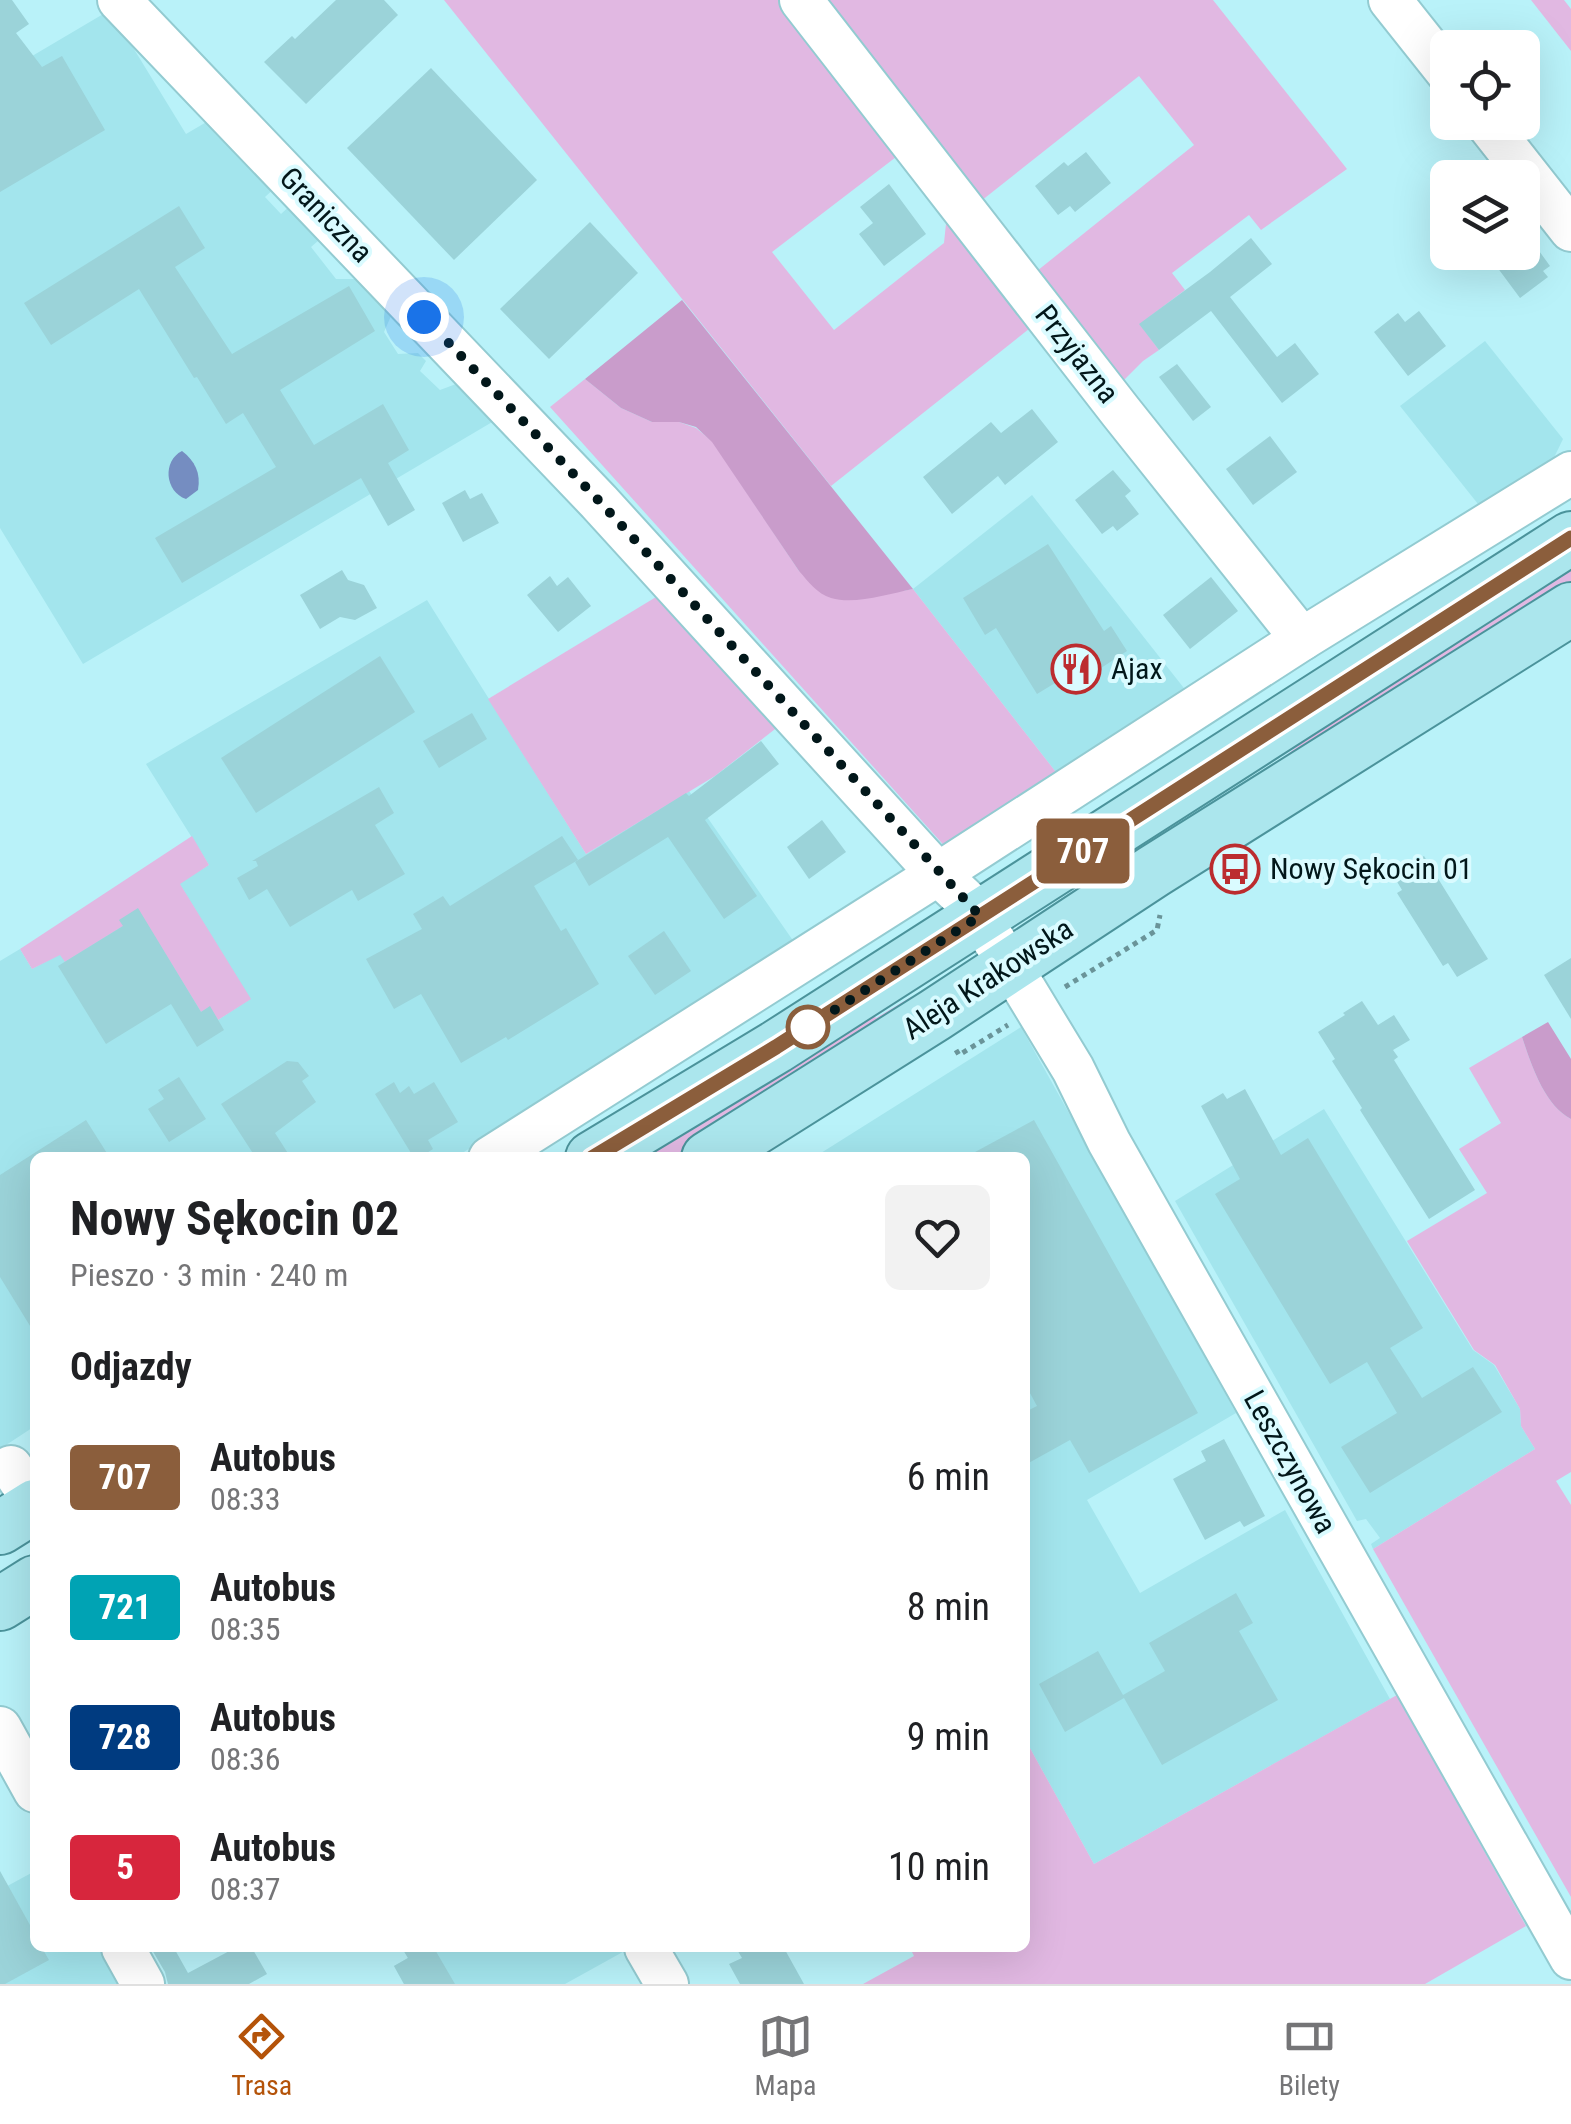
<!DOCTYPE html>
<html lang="pl">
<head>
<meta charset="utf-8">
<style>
	body { margin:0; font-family:"Roboto Condensed",sans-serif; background:#f2f2f2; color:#202124; height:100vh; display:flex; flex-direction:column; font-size:38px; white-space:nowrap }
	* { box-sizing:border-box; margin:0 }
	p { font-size:32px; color:#757577 }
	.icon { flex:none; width:55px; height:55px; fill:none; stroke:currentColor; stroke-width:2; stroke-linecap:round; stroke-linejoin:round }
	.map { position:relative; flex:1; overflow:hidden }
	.panel { position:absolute; left:30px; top:1152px; width:1000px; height:800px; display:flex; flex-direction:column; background:#fff; border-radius:15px; box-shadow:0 10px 40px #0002 }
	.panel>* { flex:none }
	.badge { padding:0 20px; border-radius:8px; font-size:35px; line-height:65px }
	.buttons { position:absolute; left:1430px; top:30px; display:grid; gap:20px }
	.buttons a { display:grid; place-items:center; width:110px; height:110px; border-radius:15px; background:#fff; box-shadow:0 10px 40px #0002; font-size:50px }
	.you { position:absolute; width:50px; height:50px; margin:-25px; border:8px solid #fff; border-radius:50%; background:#1a73e8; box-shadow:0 0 0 15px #1a73e833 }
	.map>.badge { position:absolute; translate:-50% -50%; box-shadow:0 0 0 5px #fff }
	h2 { padding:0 40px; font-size:38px; line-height:90px }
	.round { display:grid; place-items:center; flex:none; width:105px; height:105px; border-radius:15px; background:#f2f2f2 }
	.summary { display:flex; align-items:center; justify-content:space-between; height:170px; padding:0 40px }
	h1 { font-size:48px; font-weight:700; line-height:75px }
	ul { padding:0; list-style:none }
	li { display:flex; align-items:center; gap:30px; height:130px; padding:0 40px }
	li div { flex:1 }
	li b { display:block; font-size:38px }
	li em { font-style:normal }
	li .badge { min-width:110px; font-weight:700; text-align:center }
	.tabs { display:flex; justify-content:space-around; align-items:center; height:140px; border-top:2px solid #e0e0e0; background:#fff; font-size:28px; color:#757577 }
	.tabs a { display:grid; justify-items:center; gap:5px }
	.tabs .on { color:#b45309 }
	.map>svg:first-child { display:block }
</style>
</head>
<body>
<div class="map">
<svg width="1571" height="1984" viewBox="0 0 1571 1984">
	<rect width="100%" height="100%" fill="#b9f2f9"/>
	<!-- built -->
	<g fill="#a3e5ed">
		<path d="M110 10 186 134 215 117 279 184 265 197 281 214 295 201 326 234 311 247 336 279H368L395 307 384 332 398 354 418 353 426 361 420 371 440 390 464 381 499 418 83 664 0 528V75Z"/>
		<path d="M1485 341 1563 439 1548 470 1484 504H1478L1400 406Z"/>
		<path d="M1032 495 1187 692 1059 776 913 589Z"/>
		<path d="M427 600 586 854 689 791 794 942 456 1157 35 1158V1426L0 1449V961L20 949 32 969 60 954 65 961 138 908 201 1011 210 1006 218 1020 250 999 179 883 209 865 146 764Z"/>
		<path d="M1021 1027 1236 1413 1087 1500 1140 1593 1285 1510 1390 1699 1094 1864 1025 1739V1158H813Z"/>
		<path d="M1324 1109 1473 1350 1494 1365 1520 1409 1521 1426 1535 1449 1373 1549 1371 1544 1380 1538 1366 1519 1357 1521 1175 1201Z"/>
		<path d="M35 1871V1948H101L121 1984H0V1890Z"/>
		<path d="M402 1948H630L565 1984H404L394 1966 408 1958Z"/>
	</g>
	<!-- green -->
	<g fill="#e1b8e2">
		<path d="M444 0H779L900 154 772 252 834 330 944 243 947 214 1039 321 831 486Z"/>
		<path d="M824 0H1213L1347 169 1261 230 1249 215 1172 273 1185 290 1140 324 1159 350 1143 361 1123 381 1037 271 1194 145 1139 76 981 201Z"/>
		<path d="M1531 0H1564L1571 9V51Z"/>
		<path d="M585 379 621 408 652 422H679L696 428 713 442 799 571 856 599 913 589 1059 776 949 851 550 407Z"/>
		<path d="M1571 566V588L1243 789 1326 724Z"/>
		<path d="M661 594 779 726 715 776 586 854 488 699Z"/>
		<path d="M192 836 209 865 180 884 251 999 218 1020 210 1007 201 1012 138 909 123 926 65 962 60 955 32 969 20 949Z"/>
		<path d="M911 997 916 1005 674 1157 629 1158 868 1008 876 1018Z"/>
		<path d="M1522 1037C1531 1064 1544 1105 1571 1119V1472L1556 1481 1571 1505V1897L1373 1549 1535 1449 1521 1426 1520 1409 1495 1365 1474 1350 1407 1241 1487 1193 1459 1149 1501 1123 1469 1068Z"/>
		<path d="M1397 1695 1526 1926 1425 1984H863L914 1956 910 1948H1025V1739L1094 1864Z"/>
	</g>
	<!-- forest -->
	<g fill="#c99ccb">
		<path d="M682 300 913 589C888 594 855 605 831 598 817 594 808 581 799 571L712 442 696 427 679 422H652L621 408 585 379Z"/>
		<path d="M1548 1022 1571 1059V1119C1544 1105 1531 1064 1522 1037Z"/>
	</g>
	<!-- water -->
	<path fill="#758dc1" d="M182 451C195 461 201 473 198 490L186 499C165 492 162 461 182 451Z"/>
	<!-- building -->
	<g fill="#9bd3d9">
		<path d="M0 0H12L29 24 16 33 42 67 62 56 105 130 0 192Z"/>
		<path d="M336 0H384L398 15 306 104 264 62 292 36 295 39Z"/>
		<path d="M431 68 537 180 454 260 347 148Z"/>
		<path d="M1086 152 1111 183 1075 212 1070 206 1058 215 1035 186 1064 162 1068 166Z"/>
		<path d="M889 184 926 234 884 266 859 234 873 223 860 207Z"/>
		<path d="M179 206 205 248 175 267 232 354 349 286 375 331 280 390 314 445 383 404 409 450 388 463 415 510 388 526 361 478 182 583 155 538 276 467 243 413 226 424 197 377 194 378 139 289 51 345 24 303Z"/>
		<path d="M590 222 638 273 549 359 500 309Z"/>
		<path d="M1529 237 1550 266 1543 271 1548 277 1520 298 1494 263 1508 252H1522V242Z"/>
		<path d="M1251 238 1272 264 1230 297 1277 357 1295 343 1319 374 1282 403 1211 311 1159 350 1139 324 1210 272Z"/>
		<path d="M1419 311 1446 346 1408 376 1374 332 1398 313 1405 322Z"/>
		<path d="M1177 364 1211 407 1193 421 1159 377Z"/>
		<path d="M1032 409 1058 442 1005 485 998 476 952 514 923 477 991 422 1001 433Z"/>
		<path d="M1270 436 1297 472 1253 505 1226 469Z"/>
		<path d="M1113 470 1131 491 1125 496 1139 514 1117 531 1113 526 1102 534 1075 500Z"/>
		<path d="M465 490 470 499 482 493 499 523 463 542 442 503Z"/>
		<path d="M1048 544 1104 631 1111 626 1127 651 1072 687 1065 677 1037 694 996 628 985 635 963 598Z"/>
		<path d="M342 570 348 580 364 585 377 608 355 620 340 617 320 629 300 595Z"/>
		<path d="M550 576 557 586 568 577 591 606 558 632 527 595Z"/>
		<path d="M1211 577 1238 611 1190 649 1163 615Z"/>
		<path d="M380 656 415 712 256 813 221 758Z"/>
		<path d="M472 713 487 739 439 768 423 741Z"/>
		<path d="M761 741 779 764 705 820 757 896 724 919 668 837 589 886 575 862 686 793 689 796Z"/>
		<path d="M379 787 394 813 375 825 405 874 358 901 352 890 290 927 267 889 249 900 237 878 258 866 256 861H252Z"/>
		<path d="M822 820 846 852 809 879 787 847Z"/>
		<path d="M562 836 578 860 534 886 561 931 566 928 599 984 508 1040 506 1037 461 1063 421 994 394 1009 366 959 422 929 413 914 443 896 450 906Z"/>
		<path d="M1424 856 1488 959 1457 977 1448 963 1443 966 1397 893 1402 890 1393 875Z"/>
		<path d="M138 908 201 1012 210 1006 224 1030 197 1047 171 1004 106 1044 58 966 123 926 119 920Z"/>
		<path d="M664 931 691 971 655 995 628 956Z"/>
		<path d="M1571 958V1019L1544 975Z"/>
		<path d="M1362 1001 1378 1025 1394 1015 1410 1040 1393 1050 1398 1057 1394 1060 1475 1190 1429 1219 1360 1110 1362 1108 1332 1061 1335 1059 1318 1032 1345 1015 1343 1013Z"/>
		<path d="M287 1061 298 1062 309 1076 302 1081 316 1102 275 1133 291 1158H256L221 1104Z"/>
		<path d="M179 1077 206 1119 169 1142 148 1109 164 1099 158 1090Z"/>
		<path d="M394 1082 400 1093 409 1086 414 1094 434 1082 458 1122 428 1140 433 1149 419 1158H414L375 1094Z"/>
		<path d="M1245 1089 1281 1155 1308 1138 1423 1328 1390 1348 1422 1398 1473 1367 1502 1412 1370 1493 1341 1447 1397 1413 1367 1362 1330 1384 1215 1194 1240 1179 1201 1106 1223 1093 1227 1099Z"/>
		<path d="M86 1120 110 1158H35V1334L0 1277V1175Z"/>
		<path d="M1034 1120 1198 1413 1089 1473 1070 1440 1025 1465V1412L1037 1406 1025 1384V1158H964Z"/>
		<path d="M1224 1439 1265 1516 1244 1527 1240 1521 1205 1540 1173 1479 1206 1461 1201 1451Z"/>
		<path d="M1236 1593 1253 1623 1239 1631 1278 1700 1162 1765 1124 1698 1065 1732 1039 1684 1098 1651 1123 1695 1165 1671 1149 1643Z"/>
		<path d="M0 1871 35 1934V1948H42L49 1960 5 1984H0Z"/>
		<path d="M151 1948H174L188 1973 235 1948H252L267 1974 249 1984H168L165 1972Z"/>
		<path d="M402 1948H434L455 1984H404L394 1966 408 1958Z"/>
		<path d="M736 1948H784L804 1984H740L729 1964 742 1958Z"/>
	</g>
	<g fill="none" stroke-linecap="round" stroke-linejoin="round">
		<!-- minor casing -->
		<g stroke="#93cbd1" stroke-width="46">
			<g id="minor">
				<path d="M119 0 599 502 938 874 971 905 1010 965 1073 1069 1109 1142 1571 1958"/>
				<path d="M801 0 1121 412 1302 639"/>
				<path d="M1390 0 1448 73"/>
				<path d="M1486 122 1571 230"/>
				<path d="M490 1158 938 874 1302 639 1571 473"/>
				<path d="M11 1467 35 1503"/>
				<path d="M0 1728 35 1791"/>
				<path d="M123 1948 143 1984"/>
				<path d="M646 1948 667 1984"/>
			</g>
		</g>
		<!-- major casing -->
		<g stroke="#4b939b" stroke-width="56">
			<g id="major">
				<path d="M592 1158 776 1047 1571 538"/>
				<path d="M708 1158 935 1015 1154 871 1571 609"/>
				<path d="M0 1528 35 1506"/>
				<path d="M0 1604 35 1582"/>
			</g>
		</g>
		<!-- path -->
		<g stroke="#6a9499" stroke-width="5" stroke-dasharray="5 5" stroke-linecap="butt">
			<path d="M1065 987 1157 930 1160 915"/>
			<path d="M956 1050 959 1055 1008 1025"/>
		</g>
		<!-- minor -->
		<use href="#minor" stroke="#fff" stroke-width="42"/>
		<!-- major -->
		<use href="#major" stroke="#abe6ed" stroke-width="52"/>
	</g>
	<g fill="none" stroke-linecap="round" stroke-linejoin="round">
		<!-- line casing -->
		<g stroke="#fff" stroke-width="22">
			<path id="line" d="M592 1158 776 1047 1571 538"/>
		</g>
		<!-- line -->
		<use href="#line" stroke="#8b5e3c" stroke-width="15"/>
		<!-- walk -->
		<path stroke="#02171a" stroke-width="10" stroke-dasharray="0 18" d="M424 317 600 502 980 916 808 1027"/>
	</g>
	<!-- icons -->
	<defs>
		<g id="restaurant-ring" transform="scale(2.5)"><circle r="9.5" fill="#dafbff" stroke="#bc2c2f" stroke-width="1.5"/><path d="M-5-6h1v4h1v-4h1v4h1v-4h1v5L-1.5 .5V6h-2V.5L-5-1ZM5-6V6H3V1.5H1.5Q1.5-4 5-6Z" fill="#bc2c2f"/></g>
		<g id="bus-ring" transform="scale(2.5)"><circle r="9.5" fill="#dafbff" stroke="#bc2c2f" stroke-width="1.5"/><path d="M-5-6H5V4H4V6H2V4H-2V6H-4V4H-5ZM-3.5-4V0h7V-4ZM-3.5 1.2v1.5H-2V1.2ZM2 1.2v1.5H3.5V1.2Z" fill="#bc2c2f"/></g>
	</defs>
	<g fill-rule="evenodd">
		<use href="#restaurant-ring" x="1076" y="669"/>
		<use href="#bus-ring" x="1235" y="869"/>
	</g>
	<!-- markers -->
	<circle fill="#fff" stroke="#8b5e3c" stroke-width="5" cx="808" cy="1027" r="20"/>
	<g text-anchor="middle" stroke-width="8" stroke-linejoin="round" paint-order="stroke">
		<!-- street labels -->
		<g font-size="30" fill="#02171a" stroke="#dafbff">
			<text transform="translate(326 215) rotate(46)" y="10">Graniczna</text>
			<text transform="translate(1077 354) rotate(52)" y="10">Przyjazna</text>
			<text transform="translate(988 979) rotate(-33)" y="10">Aleja Krakowska</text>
			<text transform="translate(1290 1462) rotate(61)" y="10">Leszczynowa</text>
		</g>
		<!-- poi labels -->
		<g font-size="30" fill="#02171a" stroke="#dafbff" text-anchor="start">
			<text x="1111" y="679">Ajax</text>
			<text x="1270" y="879">Nowy Sękocin 01</text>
		</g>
	</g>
</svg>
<div class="buttons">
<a><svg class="icon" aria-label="locate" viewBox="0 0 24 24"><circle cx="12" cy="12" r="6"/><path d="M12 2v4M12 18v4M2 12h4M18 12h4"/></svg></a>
<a><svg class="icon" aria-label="layers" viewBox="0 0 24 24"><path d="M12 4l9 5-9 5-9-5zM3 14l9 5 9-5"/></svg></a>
</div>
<div class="you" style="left:424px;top:317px"></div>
<b class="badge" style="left:1083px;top:851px;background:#8b5e3c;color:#fff">707</b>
<section class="panel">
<div class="summary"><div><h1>Nowy Sękocin 02</h1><p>Pieszo · 3 min · 240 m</p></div><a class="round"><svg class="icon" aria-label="heart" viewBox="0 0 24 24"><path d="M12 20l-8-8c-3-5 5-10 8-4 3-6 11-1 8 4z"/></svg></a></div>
<h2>Odjazdy</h2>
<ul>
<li><span class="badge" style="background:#8b5e3c;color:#fff">707</span><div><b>Autobus</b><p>08:33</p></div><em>6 min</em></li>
<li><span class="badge" style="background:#00a3b4;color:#fff">721</span><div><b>Autobus</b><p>08:35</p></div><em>8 min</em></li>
<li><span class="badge" style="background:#003b80;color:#fff">728</span><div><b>Autobus</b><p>08:36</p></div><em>9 min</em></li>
<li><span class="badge" style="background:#d7263d;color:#fff">5</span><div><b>Autobus</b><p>08:37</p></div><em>10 min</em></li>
</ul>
</section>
</div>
<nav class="tabs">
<a class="on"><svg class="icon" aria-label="directions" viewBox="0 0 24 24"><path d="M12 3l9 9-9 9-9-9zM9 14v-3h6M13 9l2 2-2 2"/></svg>Trasa</a>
<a><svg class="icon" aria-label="map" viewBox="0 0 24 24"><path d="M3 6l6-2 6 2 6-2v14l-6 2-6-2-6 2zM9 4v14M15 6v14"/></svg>Mapa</a>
<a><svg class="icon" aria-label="tickets" viewBox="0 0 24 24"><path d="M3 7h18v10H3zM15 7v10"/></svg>Bilety</a>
</nav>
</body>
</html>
